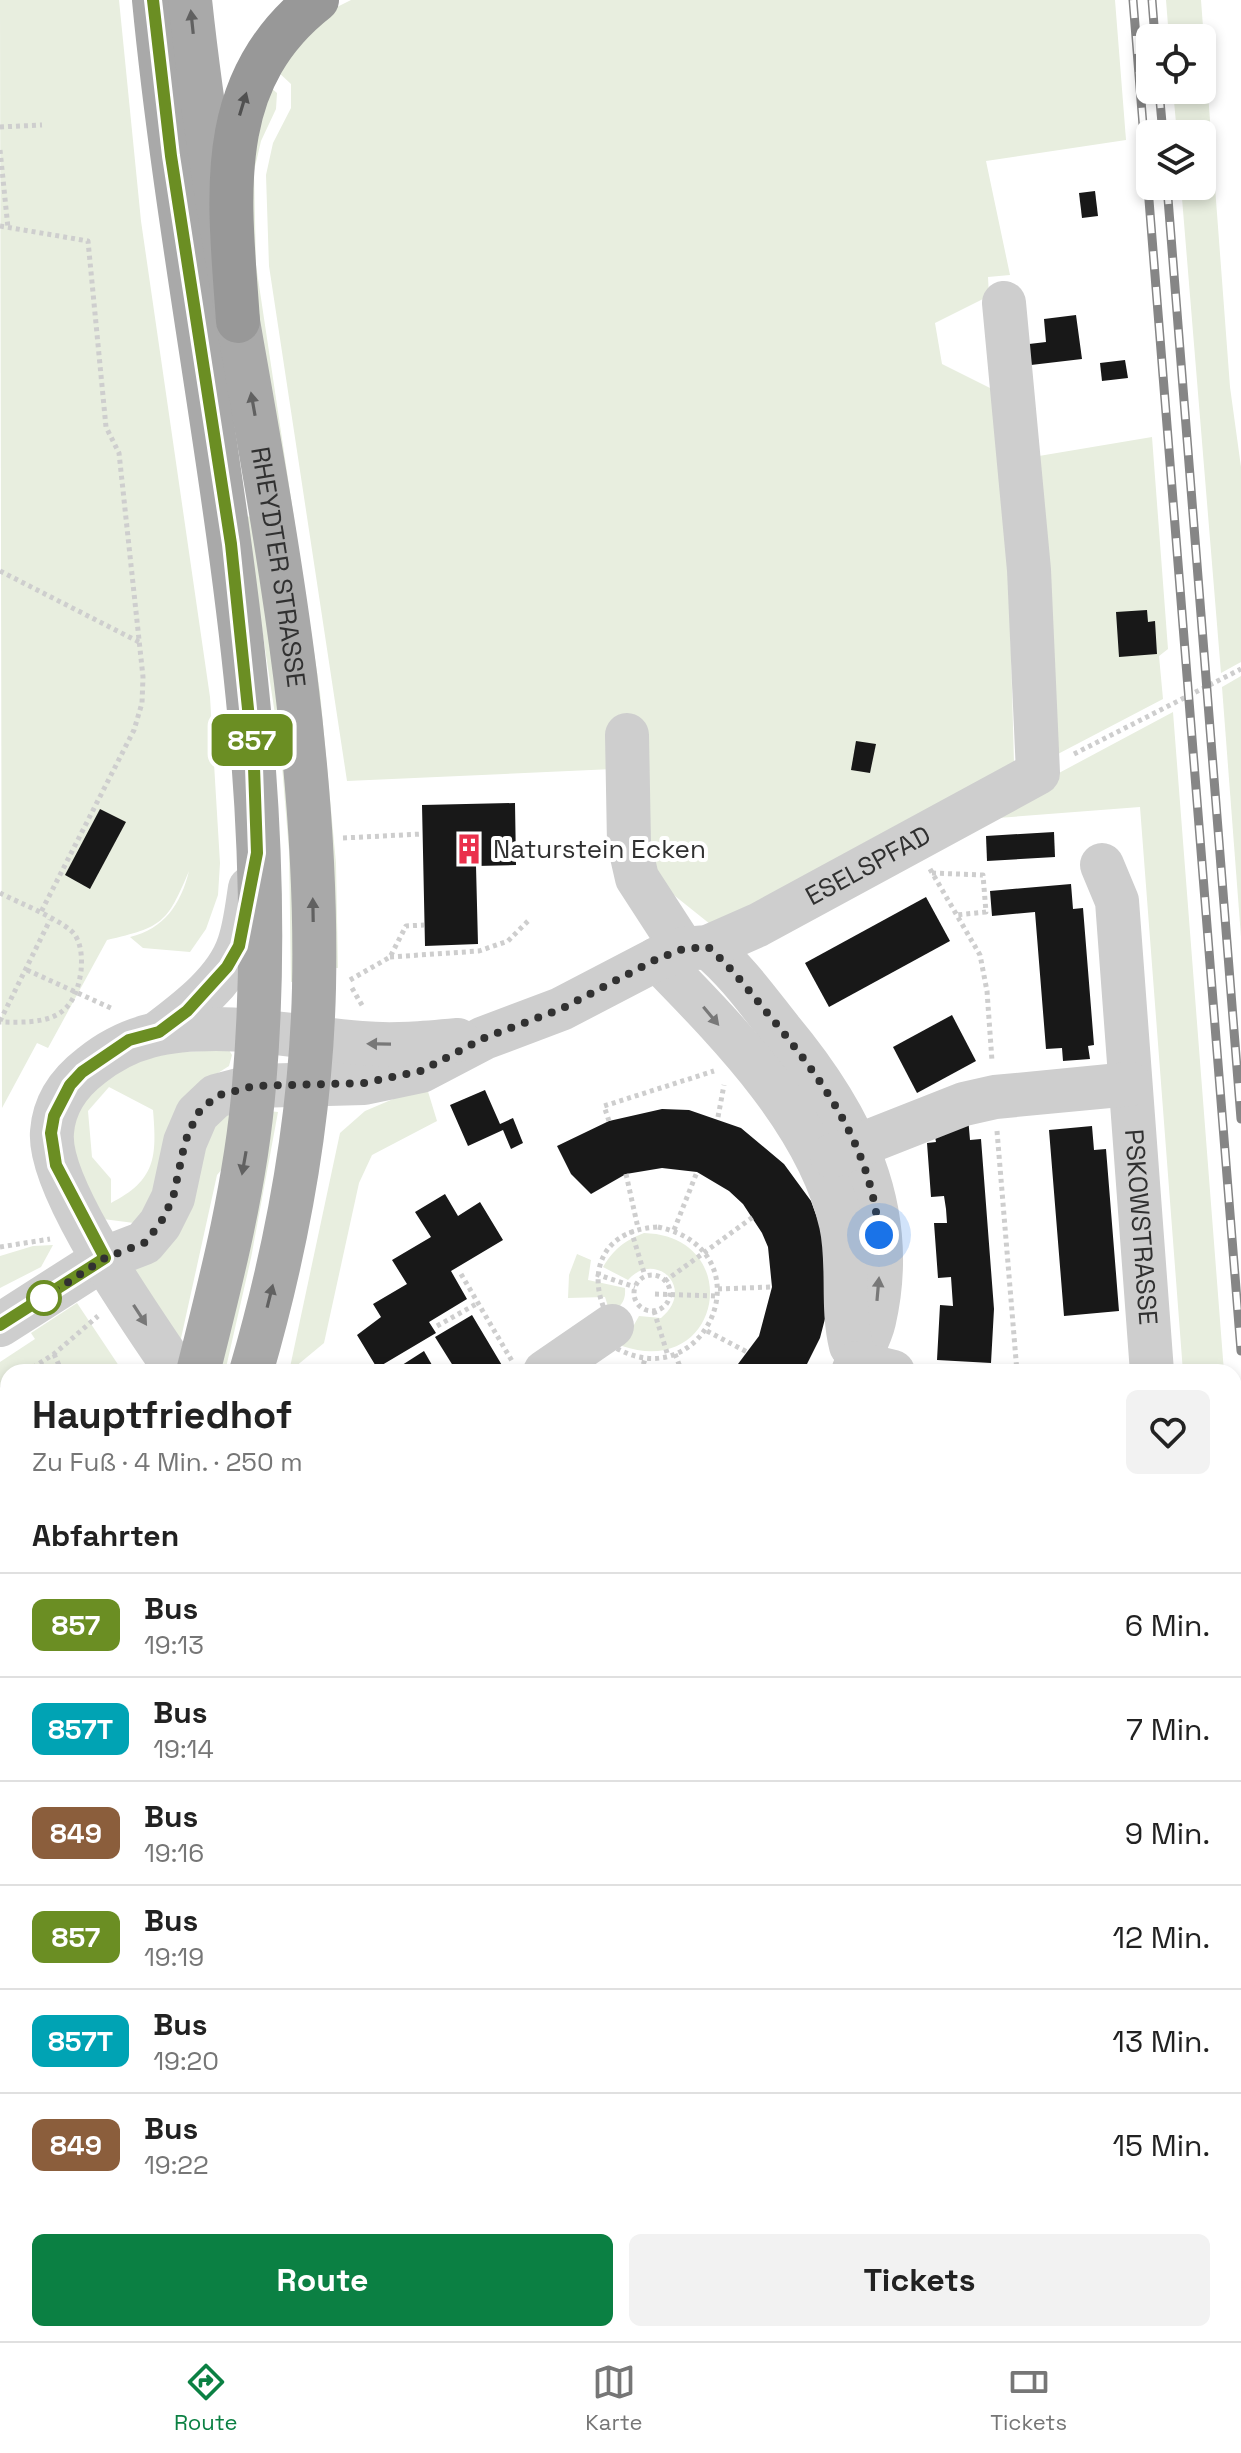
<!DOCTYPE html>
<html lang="de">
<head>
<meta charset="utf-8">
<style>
	body { margin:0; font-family:"Space Grotesk",sans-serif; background:#f2f2f2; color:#222; height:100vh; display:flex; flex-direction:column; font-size:30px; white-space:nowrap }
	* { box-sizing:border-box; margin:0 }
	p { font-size:26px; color:#767676 }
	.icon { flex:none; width:44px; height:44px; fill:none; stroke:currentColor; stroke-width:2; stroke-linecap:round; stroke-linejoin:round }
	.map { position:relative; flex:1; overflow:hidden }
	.details { position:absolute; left:0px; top:1364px; width:1242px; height:978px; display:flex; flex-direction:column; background:#fff; border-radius:24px 24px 0 0; box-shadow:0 4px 12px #0003 }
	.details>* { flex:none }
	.badge { padding:0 16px; border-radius:12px; font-size:28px; line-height:52px }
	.buttons { position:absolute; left:1136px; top:24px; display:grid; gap:16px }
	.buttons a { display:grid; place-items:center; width:80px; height:80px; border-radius:12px; background:#fff; box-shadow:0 4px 12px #0003; font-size:40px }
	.you { position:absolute; width:40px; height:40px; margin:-20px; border:6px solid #fff; border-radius:50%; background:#1a73e8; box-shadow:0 0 0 12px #1a73e833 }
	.map>.badge { position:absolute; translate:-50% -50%; box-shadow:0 0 0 4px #fff }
	h2 { padding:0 32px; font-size:30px; line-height:72px }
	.round { display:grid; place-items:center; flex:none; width:84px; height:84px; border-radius:12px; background:#f2f2f2 }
	.summary { display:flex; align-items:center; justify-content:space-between; height:136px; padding:0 32px }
	h1 { font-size:38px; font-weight:800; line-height:60px }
	.button { display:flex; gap:16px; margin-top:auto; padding:16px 32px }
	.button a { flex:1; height:92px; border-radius:12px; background:#0b8043; color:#fff; font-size:32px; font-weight:800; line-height:92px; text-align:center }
	.button a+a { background:#f2f2f2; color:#222 }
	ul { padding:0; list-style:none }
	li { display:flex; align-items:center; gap:24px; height:104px; padding:0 32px; border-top:2px solid #e0e0e0 }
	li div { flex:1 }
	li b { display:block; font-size:30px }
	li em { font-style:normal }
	li .badge { min-width:88px; font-weight:700; text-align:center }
	.tab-bar { display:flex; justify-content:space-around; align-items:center; height:112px; border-top:2px solid #e0e0e0; background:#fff; font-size:22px; color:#767676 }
	.tab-bar a { display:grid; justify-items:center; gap:4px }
	.tab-bar .on { color:#0b8043 }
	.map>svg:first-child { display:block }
</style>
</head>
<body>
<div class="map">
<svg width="1241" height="2341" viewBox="0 0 1241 2341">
	<rect width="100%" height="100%" fill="#fff"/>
	<!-- green -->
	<g fill="#e8eedf" fill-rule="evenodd">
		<path d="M0 0H119L141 221 210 697 220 863 218 895 206 929 190 952 143 948 130 937C164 929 181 904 189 871 167 923 163 927 107 940L48 1048 37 1043 2 1108Z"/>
		<path d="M351 0H1115L1126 140 986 161 1010 275 988 277 989 296 935 323 942 364 1004 395 1014 763 715 928 650 876 613 769 347 781 269 266 266 175 273 143 291 108V84L277 71 333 9Z"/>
		<path d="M1166 0H1201L1230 387 1241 467V662L1221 673 1181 186H1202V134H1177L1173 90H1202V38H1169Z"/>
		<path d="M270 87 277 93 276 109 261 141 254 171 256 265 320 692 336 863 338 968H331L257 336 243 166Z"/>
		<path d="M1152 437 1168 649 1159 656 1163 699 1056 755 1027 458Z"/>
		<path d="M253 516 287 753 297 981 291 982 289 851 281 754 245 517Z"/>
		<path d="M1241 676V937L1222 687Z"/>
		<path d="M1173 712 1224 1372H1183L1140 807 971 820Z"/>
		<path d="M229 1050 232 1055 229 1066 210 1078 159 1191 134 1223 103 1219 77 1180 68 1113 131 1054ZM109 1087 153 1110C157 1157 156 1180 111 1203V1179L92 1157 88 1111Z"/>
		<path d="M426 1085 437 1121 372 1155 359 1183 324 1343 289 1372 340 1133 365 1111Z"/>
		<path d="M232 1110 227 1163 217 1175 178 1352 135 1271 209 1125Z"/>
		<path d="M268 1111 278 1112 251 1258 225 1372H215Z"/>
		<path d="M644 1233C746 1236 723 1380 622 1346L639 1316 661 1318C697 1288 655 1249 628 1280L603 1267C614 1249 624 1241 644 1233Z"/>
		<path d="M53 1245 41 1267 0 1288V1256L33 1246Z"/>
		<path d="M577 1254 591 1260 588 1280 625 1288C626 1302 621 1306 610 1313L605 1297 568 1298 569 1275Z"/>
		<path d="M77 1303 123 1372H8V1963L4 2000 8 2334H44L46 2341H0V1362L35 1339 31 1333Z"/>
		<path d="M1234 1499 1241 1584V2341H1107L1109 2334H1234Z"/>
	</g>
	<!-- building -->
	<g fill="#181818">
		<path d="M1095 191 1098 216 1082 218 1079 193Z"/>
		<path d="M1076 315 1082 359 1031 365 1029 344 1046 342 1044 319Z"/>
		<path d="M1125 360 1128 378 1102 381 1100 363Z"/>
		<path d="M1147 610 1148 622 1155 621 1157 654 1119 657 1116 612Z"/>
		<path d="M856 741 876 744 870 773 851 770Z"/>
		<path d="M515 803 516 865 476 866 478 944 425 946 422 805Z"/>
		<path d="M100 809 126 822 90 889 65 875Z"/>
		<path d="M1054 832 1055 857 987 861 986 836Z"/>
		<path d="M1071 884 1073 909 1083 908 1094 1045 1088 1046 1090 1059 1063 1061 1062 1048 1046 1049 1035 912 992 916 990 891Z"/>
		<path d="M926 897 950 941 829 1007 805 963Z"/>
		<path d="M952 1015 976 1061 917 1093 893 1047Z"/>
		<path d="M485 1090 500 1124 513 1118 523 1143 511 1149 503 1130 468 1146 450 1105Z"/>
		<path d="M662 1109 689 1110 741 1128 784 1164 811 1201 822 1231 827 1311 820 1338 803 1372H732L759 1336 772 1287 768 1247 762 1233 743 1204 729 1191 697 1172 662 1168 626 1174 591 1194 571 1174 557 1146 609 1121Z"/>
		<path d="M968 1117 970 1140 981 1139 994 1309 991 1363 937 1360 940 1305 953 1306 951 1277 938 1278 934 1223H947L946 1209 944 1196 931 1197 927 1143 936 1142 934 1131Z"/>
		<path d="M1092 1126 1094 1150 1106 1149 1119 1311 1064 1316 1049 1130Z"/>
		<path d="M445 1194 458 1216 480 1202 503 1240 451 1271 467 1299 429 1322 436 1333 377 1368 357 1335 381 1317 373 1304 407 1284 392 1260 431 1237 415 1212Z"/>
		<path d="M472 1315 506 1372H450L455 1369 435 1337Z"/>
		<path d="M424 1351 436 1372H402L399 1367Z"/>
		<path d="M382 2334H442L445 2341H386Z"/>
		<path d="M616 2334H681L670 2341H620Z"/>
		<path d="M901 2334H956L945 2341H906Z"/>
	</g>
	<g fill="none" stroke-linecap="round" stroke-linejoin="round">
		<!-- path -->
		<g stroke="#cecece" stroke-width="5" stroke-dasharray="4 4" stroke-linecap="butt">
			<path d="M0 127 42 125"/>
			<path d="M0 150 8 228"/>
			<path d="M0 226 88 241 106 427 119 453 143 677 142 703 134 730 40 914"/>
			<path d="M0 571 139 642"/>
			<path d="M1074 754 1241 669"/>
			<path d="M343 838 422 834"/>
			<path d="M930 869 980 955 987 991 992 1061"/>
			<path d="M932 873 983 875 986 912 956 915"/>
			<path d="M0 893C17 902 65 921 75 935 82 946 82 960 81 971 74 1022 44 1023 0 1022"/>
			<path d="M390 957 479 951 508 941 528 921"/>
			<path d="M27 970 113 1009"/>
			<path d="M350 980 390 957 406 926 424 925"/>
			<path d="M352 988 363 1007"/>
			<path d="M0 1021 50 920"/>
			<path d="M718 1117 724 1085"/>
			<path d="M609 1121 604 1106 714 1071"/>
			<path d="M997 1131 1017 1372"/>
			<path d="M626 1174 638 1228"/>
			<path d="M658 1227C771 1251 704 1404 611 1345L619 1334C583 1288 592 1230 658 1227Z"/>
			<path d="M631 1230 645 1276"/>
			<path d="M674 1230 697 1172"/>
			<path d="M0 1247 50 1239"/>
			<path d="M461 1274 512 1361"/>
			<path d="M596 1274 635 1287"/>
			<circle cx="652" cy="1293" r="18"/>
			<path d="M665 1281 753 1217"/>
			<path d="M718 1289 772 1287"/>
			<path d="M655 1294 718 1296"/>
			<path d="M654 1311 668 1356"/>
			<path d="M437 1326 478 1303"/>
			<path d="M707 1331 749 1353"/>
			<path d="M54 1354 62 1372"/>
			<path d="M675 1354 682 1372"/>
			<path d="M26 1372 54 1354 98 1316"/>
			<path d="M641 1372 645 1359"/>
			<path d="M0 1389 8 1384"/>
			<path d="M0 1652 8 1648"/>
			<path d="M0 1788 8 1757"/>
			<path d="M0 2260 8 2274"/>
			<path d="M800 2334 804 2341"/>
			<path d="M987 2334 991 2341"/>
			<path d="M1 2341 12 2334"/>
			<path d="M1162 2341 1163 2334"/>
		</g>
		<!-- minor -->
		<g stroke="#cecece" stroke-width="44">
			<path d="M627 735 629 843 637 878 683 949"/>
			<path id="s1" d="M1102 865 1117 901 1152 1372"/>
			<path d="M708 947C736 970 758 1001 781 1030 851 1114 900 1208 874 1321 870 1339 859 1355 853 1372"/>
			<path d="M657 959C728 1032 818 1122 841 1224 850 1264 841 1306 851 1346"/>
			<path d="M159 1032C188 1010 227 981 239 944 245 927 247 907 250 888"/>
			<path d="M832 1156 964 1104 995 1097 1130 1084"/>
			<path id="s2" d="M0 1325 105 1258 144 1243 160 1224 173 1198 185 1142 197 1114 216 1096 254 1086 364 1083 421 1071 484 1038 561 1009 657 959 683 949 708 947 758 925 1038 773 1029 570 1004 303"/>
			<path d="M856 1363 893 1372"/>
			<path d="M177 1372C144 1322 47 1188 52 1132 54 1104 70 1082 91 1066 129 1035 168 1029 216 1029 264 1029 312 1039 361 1043 393 1046 426 1043 458 1040"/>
			<path d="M545 1372 612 1326"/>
			<path d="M486 2334 489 2341"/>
			<path d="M730 2341 731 2334"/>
		</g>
		<!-- major -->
		<g stroke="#a9a9a9" stroke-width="44">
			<path d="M154 0C189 362 286 720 254 1086 246 1183 222 1277 198 1372"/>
			<path id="s3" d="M190 0C225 330 321 654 314 988 311 1117 287 1248 251 1372"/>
			<path d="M79 2334 81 2341"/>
			<path d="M131 2334 133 2341"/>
		</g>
		<!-- highway -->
		<path stroke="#989898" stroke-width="44" d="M238 321C230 201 211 83 317 0"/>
		<!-- rail casing -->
		<g stroke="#868686" stroke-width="9">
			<g id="rail">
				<path d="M1133 0 1241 1351"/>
				<path d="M1152 0 1155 38"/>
				<path d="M1159 90 1163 134"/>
				<path d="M1167 186 1241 1119"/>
			</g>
		</g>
		<!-- rail -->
		<use href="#rail" stroke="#fff" stroke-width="6" stroke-dasharray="18" stroke-linecap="butt"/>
	</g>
	<!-- one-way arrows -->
	<defs><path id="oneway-solid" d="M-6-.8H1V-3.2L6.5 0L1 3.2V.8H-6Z" transform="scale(2)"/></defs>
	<g fill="#616161">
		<use href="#oneway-solid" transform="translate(192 22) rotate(-96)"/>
		<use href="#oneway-solid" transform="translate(253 404) rotate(-100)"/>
		<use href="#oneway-solid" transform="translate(313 910) rotate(-91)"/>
		<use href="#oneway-solid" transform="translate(244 1163) rotate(100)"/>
		<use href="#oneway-solid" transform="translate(270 1296) rotate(-76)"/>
	</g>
	<use fill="#505050" href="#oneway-solid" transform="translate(243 104) rotate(-73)"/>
	<g fill="#787878">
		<use href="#oneway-solid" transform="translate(711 1016) rotate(50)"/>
		<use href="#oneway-solid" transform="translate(379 1044) rotate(-179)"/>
		<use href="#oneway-solid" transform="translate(878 1289) rotate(-85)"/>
		<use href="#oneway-solid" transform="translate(140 1315) rotate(57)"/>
	</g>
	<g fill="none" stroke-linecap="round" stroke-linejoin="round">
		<!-- line casing -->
		<g stroke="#fff" stroke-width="18">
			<path id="line" d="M0 1325 105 1258 56 1165 51 1133 54 1116 70 1085 82 1072 129 1040 159 1032 187 1011 227 967 239 946 257 853 254 767 231 544 171 156 153 0"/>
		</g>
		<!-- line -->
		<use href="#line" stroke="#6b8e23" stroke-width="12"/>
		<!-- walk -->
		<path stroke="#313131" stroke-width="8" stroke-dasharray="0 14.4" d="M44 1298 105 1258 144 1243 160 1224 173 1198 185 1142 197 1114 216 1096 254 1086 364 1083 421 1071 484 1038 561 1009 657 959 683 949 708 947C731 967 750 992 769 1015 824 1082 871 1146 879 1235"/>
	</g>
	<!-- icons -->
	<defs>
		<g id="building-bare" transform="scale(2.4)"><path d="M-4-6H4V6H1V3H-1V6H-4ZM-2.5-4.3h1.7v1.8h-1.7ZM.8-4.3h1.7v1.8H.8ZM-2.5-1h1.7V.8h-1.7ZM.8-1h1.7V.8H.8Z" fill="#ea304b" stroke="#fff" stroke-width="2.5" paint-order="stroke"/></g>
	</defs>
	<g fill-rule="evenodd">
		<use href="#building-bare" x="469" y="849"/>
	</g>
	<!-- markers -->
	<circle fill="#fff" stroke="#6b8e23" stroke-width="4" cx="44" cy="1298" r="16"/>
	<g text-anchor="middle" stroke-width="8" stroke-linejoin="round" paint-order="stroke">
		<!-- street labels -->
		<g font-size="26" fill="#313131" stroke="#fff">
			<text dy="9" stroke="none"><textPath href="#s3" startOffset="574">RHEYDTER STRASSE</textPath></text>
			<text dy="9" stroke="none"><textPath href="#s2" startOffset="1036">ESELSPFAD</textPath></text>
			<text dy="9" stroke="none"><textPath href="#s1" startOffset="366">PSKOWSTRASSE</textPath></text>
		</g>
		<!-- poi labels -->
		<g font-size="26" fill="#313131" stroke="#fff" text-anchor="start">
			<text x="493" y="858">Naturstein Ecken</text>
		</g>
	</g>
</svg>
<div class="buttons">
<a><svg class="icon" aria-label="locate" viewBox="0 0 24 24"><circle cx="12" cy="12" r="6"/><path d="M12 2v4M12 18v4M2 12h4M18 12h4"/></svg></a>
<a><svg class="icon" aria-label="layers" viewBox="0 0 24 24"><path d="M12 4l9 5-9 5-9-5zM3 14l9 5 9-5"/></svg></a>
</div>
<div class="you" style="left:879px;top:1235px"></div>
<b class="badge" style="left:252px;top:740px;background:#6b8e23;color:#fff">857</b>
<section class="details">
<div class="summary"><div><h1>Hauptfriedhof</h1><p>Zu Fuß · 4 Min. · 250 m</p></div><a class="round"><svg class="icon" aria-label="heart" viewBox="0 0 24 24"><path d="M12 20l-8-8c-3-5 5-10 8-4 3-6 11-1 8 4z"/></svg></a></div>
<h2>Abfahrten</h2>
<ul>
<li><span class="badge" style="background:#6b8e23;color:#fff">857</span><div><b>Bus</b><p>19:13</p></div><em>6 Min.</em></li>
<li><span class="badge" style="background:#00a3b4;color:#fff">857T</span><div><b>Bus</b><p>19:14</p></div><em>7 Min.</em></li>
<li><span class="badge" style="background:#8b5e3c;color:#fff">849</span><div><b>Bus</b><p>19:16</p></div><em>9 Min.</em></li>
<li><span class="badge" style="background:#6b8e23;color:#fff">857</span><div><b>Bus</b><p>19:19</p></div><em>12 Min.</em></li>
<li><span class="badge" style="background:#00a3b4;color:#fff">857T</span><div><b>Bus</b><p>19:20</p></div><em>13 Min.</em></li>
<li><span class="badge" style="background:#8b5e3c;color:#fff">849</span><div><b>Bus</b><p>19:22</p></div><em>15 Min.</em></li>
</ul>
<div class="button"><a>Route</a><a>Tickets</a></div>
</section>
</div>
<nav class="tab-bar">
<a class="on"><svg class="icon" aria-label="directions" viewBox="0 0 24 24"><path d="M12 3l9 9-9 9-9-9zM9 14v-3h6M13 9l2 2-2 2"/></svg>Route</a>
<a><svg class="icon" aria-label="map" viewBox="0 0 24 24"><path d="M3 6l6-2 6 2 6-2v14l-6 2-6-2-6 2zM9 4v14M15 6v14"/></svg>Karte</a>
<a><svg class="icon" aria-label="tickets" viewBox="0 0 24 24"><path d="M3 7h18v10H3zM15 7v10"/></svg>Tickets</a>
</nav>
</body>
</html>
